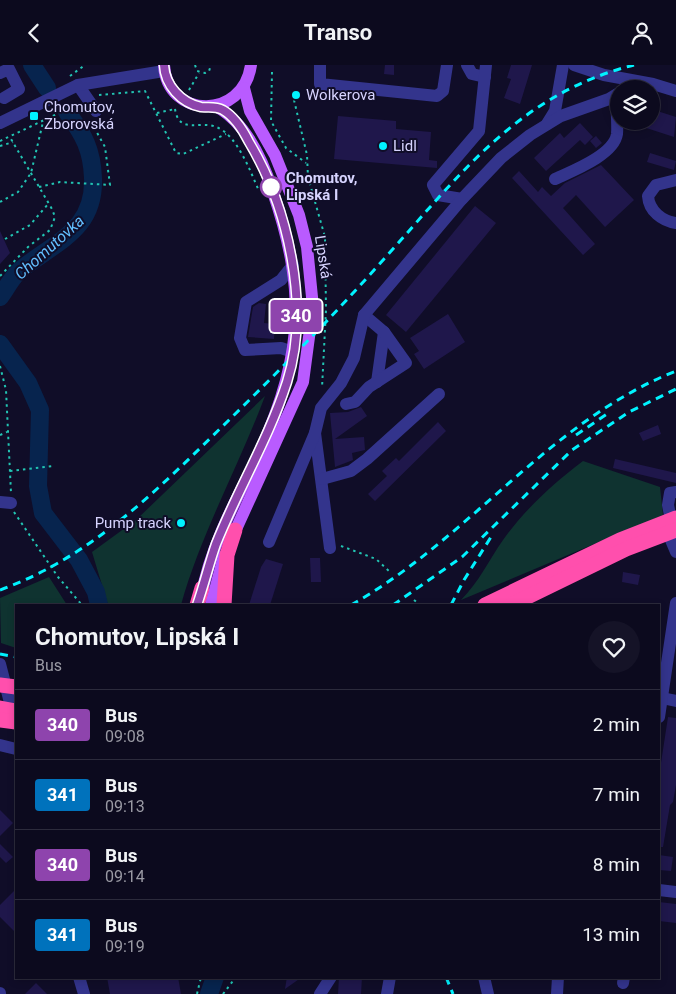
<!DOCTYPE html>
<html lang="en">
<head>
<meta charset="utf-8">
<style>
	body { margin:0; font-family:Roboto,sans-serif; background:#151327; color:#f1f3f6; height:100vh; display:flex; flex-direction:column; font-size:19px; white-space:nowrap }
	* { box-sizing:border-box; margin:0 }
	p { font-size:16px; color:#9a9aa4 }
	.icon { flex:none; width:28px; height:28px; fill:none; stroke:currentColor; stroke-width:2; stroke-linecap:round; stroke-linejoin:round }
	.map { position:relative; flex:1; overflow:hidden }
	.details { position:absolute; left:15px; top:539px; width:645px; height:375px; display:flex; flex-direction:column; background:#0c0a1e; border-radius:0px; box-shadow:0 2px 8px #0003,0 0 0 1px #2c2b3c }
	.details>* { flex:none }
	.badge { padding:0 10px; border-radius:4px; font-size:18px; line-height:32px }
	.fabs { position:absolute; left:610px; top:15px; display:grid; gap:10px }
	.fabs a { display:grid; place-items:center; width:50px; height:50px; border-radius:50%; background:#0c0a1e; box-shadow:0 2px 8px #0003,0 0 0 1px #2c2b3c; font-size:25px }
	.map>.badge { position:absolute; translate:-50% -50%; box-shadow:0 0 0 2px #fff }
	.round { display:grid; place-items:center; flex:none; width:52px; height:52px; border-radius:26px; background:#151327 }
	.head { display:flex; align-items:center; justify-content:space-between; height:85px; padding:0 20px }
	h1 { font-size:24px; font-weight:700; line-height:38px }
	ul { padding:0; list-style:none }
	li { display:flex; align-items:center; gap:15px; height:70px; padding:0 20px; border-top:1px solid #2c2b3c }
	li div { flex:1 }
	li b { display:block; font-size:19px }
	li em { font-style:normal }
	li .badge { min-width:55px; font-weight:700; text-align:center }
	header { display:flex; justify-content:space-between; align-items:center; height:65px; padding:0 20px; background:#0c0a1e; font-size:22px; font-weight:700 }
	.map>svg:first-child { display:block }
</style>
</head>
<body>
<header><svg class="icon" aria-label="back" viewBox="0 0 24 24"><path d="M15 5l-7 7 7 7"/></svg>Transo<svg class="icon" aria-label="person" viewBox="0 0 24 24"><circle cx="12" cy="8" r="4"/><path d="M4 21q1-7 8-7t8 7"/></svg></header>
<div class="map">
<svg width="676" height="929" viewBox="0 0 676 929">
	<rect width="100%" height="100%" fill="#100d28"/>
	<!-- green -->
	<g fill="#0f3330">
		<path d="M265 331C239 401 201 468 181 540H108L92 487 136 455Z"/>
		<path d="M583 396 660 422 663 450 461 535C479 517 489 495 503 475 525 444 554 418 583 396Z"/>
		<path d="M49 512 67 540H16V583L1 578 0 533Z"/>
	</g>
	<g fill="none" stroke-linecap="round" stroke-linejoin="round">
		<!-- river -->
		<g stroke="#07244e" stroke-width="18">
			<path d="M32 0 47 23"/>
			<path d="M0 232C6 224 11 214 18 207 53 177 95 167 93 113 92 85 84 70 67 47"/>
			<path d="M0 279 28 318 40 345 38 421 43 448 79 495 96 527 99 540"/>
			<path d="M209 929 215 912"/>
		</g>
	</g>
	<!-- building -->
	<g fill="#1f174b">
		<path d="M385 0H394V10L384 9Z"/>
		<path d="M511 0H532L520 39 504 33 511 14 507 13Z"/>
		<path d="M651 44 676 52 674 72 631 58 651 56Z"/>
		<path d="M338 51 396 56V64L431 67 429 95 437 96V103L334 94Z"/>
		<path d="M580 58 593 72 585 80 580 75 546 106 534 93 560 68 564 73Z"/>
		<path d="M596 71 602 78 596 83 590 76Z"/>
		<path d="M650 88 676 96 674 105 647 97Z"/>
		<path d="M601 100 634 135 605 162 576 130 563 143 595 179 583 190 512 113 519 106 538 127 542 122 551 131 565 118Z"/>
		<path d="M475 141 496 158 406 267 386 250Z"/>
		<path d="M0 166 10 188 0 199Z"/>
		<path d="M259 238 266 239 264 258 275 259 274 274 248 272 253 242Z"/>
		<path d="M448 249 465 277 424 304 414 289 419 286 410 273Z"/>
		<path d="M361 342 367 351 335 374 364 372 365 385 352 388 353 395 335 402 330 348 348 347Z"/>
		<path d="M438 357 446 366 375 436 368 429 387 411 382 406 396 393 399 396Z"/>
		<path d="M658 360 661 369 643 376 639 368Z"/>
		<path d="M615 394 676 408V418L613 403Z"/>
		<path d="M310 493H320L321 517H311Z"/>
		<path d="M266 494 283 499 270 540H249L261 502Z"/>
		<path d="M623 507 640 510 638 520 622 517Z"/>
		<path d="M668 652 676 653V720L673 737 670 740 663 782H659V711Z"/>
		<path d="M0 745 13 758 0 771Z"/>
		<path d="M0 779 13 792 6 798 0 792Z"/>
		<path d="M659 790 673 792 671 806 659 805Z"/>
		<path d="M16 824V868L0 852V840Z"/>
		<path d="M659 837 676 839V858L659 856Z"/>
		<path d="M107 912H178L181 929H110Z"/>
		<path d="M287 912H302L285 924Z"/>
		<path d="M339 912H362L361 929H338Z"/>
		<path d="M36 918 47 929H25Z"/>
	</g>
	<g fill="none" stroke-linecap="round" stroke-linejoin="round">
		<!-- path -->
		<g stroke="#22c5b3" stroke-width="2" stroke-dasharray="2.5 4" stroke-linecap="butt">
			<path d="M195 0 197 6 205 8 209 6 211 0"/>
			<path d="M272 7 271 56 286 83 306 98"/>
			<path d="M70 11 85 0"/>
			<path d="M189 25 199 8"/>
			<path d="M99 30 145 26 176 88 183 89 226 69"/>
			<path d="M294 35 307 90 308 112 325 172 326 245 322 323"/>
			<path d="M175 44C179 70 200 55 216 62 237 69 251 108 259 126"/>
			<path d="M157 48 175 44"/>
			<path d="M0 76 78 39"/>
			<path d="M0 81 13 77"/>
			<path d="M39 122 60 117 110 120 105 82 90 55"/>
			<path d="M0 137 18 127 31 108 43 57"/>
			<path d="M5 174 30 160 49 138"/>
			<path d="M0 211 28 182 50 165 55 152 52 144 11 74"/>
			<path d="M0 301 6 325 11 428"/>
			<path d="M0 370 7 367"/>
			<path d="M10 406 53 401"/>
			<path d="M14 447 58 512 82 540"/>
			<path d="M341 481 376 494 389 506"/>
			<path d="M414 535 420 540"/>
			<path d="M197 929 201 912"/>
			<path d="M223 929 236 912"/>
		</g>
		<!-- minor -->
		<g stroke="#33348c" stroke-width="12">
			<path d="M320 0V19L437 31 443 26 447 0"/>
			<path d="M467 0 472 9 485 12"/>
			<path d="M574 0 604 10 653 19 676 26"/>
			<path d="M0 8 9 4 19 24 4 33"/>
			<path d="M78 20 96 46"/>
			<path d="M0 58 78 20 164 6"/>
			<path d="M547 59 555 46 563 0"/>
			<path d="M555 114C572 106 614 90 617 69 618 60 616 41 616 30"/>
			<path d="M676 115 656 120 648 131C649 146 662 156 676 158"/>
			<path d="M462 134 438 130 433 120 479 66 486 0"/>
			<path d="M293 200 281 215 246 237 240 273 245 285 281 283 293 287"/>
			<path d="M377 317 384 267"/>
			<path d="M346 339 355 337 369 322 406 298 384 267 364 250"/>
			<path d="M315 368 330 483"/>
			<path d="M322 414 351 406 367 394 439 329"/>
			<path d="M0 437 11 438"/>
			<path d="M671 455 668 440 670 428 676 427"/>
			<path d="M668 468 676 487"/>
			<path d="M269 477 315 368 321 343 341 318 354 293 364 250 462 134 501 93 530 70 561 51 609 34 619 28"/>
			<path d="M0 599 14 653"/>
			<path d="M662 633 676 636"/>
			<path d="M659 652 676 538"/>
			<path d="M0 680 16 684"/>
			<path d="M659 825 676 827"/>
			<path d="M79 912 84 929"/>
			<path d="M484 912 488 929"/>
			<path d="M623 918 624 912"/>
			<path d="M0 928V929"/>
			<path d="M320 929 331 912"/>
			<path d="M387 929 390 912"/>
			<path d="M557 929 558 912"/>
		</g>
		<!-- major -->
		<g stroke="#b95bff" stroke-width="12">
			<path d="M164 0C167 54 243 56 251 0"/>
			<path d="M232 473 303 317 313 242 307 182 299 150 275 90 250 46 244 23"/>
			<path d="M201 533C209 487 231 444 252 403 301 301 310 235 273 127 263 96 245 56 215 41"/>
			<path d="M211 540 224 491"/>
		</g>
		<!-- highway -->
		<g stroke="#ff4fad" stroke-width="15">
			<path d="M197 540 202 523"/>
			<path d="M224 540 227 490 235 465"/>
			<path d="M485 540 620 475 676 453"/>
			<path d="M511 540 626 484 676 465"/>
		</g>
		<!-- rail -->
		<g stroke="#00f3ff" stroke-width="3" stroke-dasharray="8 6" stroke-linecap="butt">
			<path d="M576 370 607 349"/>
			<path d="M0 525C94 491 160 422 230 354 283 302 334 250 384 194 459 111 518 29 634 0"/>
			<path d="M351 540C469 474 549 356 676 306"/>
			<path d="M393 540 462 492 572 385 629 347 676 324"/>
			<path d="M451 540 464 515 491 472"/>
			<path d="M0 589 16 592"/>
			<path d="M446 912 453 929"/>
		</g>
		<!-- highway-bridge -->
		<g stroke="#ff4fad" stroke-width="15">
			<path d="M0 620 16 622"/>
			<path d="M0 643 16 646"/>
			<path d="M0 655 16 657"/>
		</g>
	</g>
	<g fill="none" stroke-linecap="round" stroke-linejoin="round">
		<!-- line casing -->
		<g stroke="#fff" stroke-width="11">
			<path id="line" d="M164 0C165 20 181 38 201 42 209 43 215 41 223 45 235 52 243 65 249 77 288 142 311 242 287 317 269 373 238 424 216 479 209 499 204 520 197 540"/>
		</g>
		<!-- line -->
		<use href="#line" stroke="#8e44ad" stroke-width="8"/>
	</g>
	<!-- markers -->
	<g fill="#00f3ff" stroke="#100d28" stroke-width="2">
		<circle cx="296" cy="30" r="5"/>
		<rect x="29" y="46" width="10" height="10" rx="2.5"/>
		<circle cx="383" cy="81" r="5"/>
		<circle cx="181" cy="458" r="5"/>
	</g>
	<circle fill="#fff" stroke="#8e44ad" stroke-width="2.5" cx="271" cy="122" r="10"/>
	<g text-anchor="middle" stroke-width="4" stroke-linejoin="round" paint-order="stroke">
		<!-- poi labels -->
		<g font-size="15" fill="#d7d4ff" stroke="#100d28" text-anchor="start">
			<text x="306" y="35">Wolkerova</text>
			<text x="44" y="47">Chomutov,<tspan x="44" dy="17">Zborovská</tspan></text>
			<text x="393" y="86">Lidl</text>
			<text x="171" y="463" text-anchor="end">Pump track</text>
		</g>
		<!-- stop labels -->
		<g font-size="15" font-weight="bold" fill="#d7d4ff" stroke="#100d28" text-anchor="start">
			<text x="286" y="118">Chomutov,<tspan x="286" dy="17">Lipská I</tspan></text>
		</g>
		<!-- street labels -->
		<g font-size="15" fill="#d7d4ff" stroke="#100d28">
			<text transform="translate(323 192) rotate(81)" y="5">Lipská</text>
		</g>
		<!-- water labels -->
		<g font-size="16" font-style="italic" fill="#62bfff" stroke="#100d28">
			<text transform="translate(49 182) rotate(-42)" y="6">Chomutovka</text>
		</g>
	</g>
</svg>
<div class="fabs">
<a><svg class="icon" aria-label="layers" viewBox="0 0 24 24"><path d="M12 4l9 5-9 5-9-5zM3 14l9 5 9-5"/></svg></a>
</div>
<b class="badge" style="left:296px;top:251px;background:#8e44ad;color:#fff">340</b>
<section class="details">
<div class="head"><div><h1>Chomutov, Lipská I</h1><p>Bus</p></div><a class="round"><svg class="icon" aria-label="heart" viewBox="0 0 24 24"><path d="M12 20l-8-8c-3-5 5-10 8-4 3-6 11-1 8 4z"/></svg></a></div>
<ul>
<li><span class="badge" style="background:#8e44ad;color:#fff">340</span><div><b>Bus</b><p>09:08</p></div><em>2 min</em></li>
<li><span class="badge" style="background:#0072bc;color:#fff">341</span><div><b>Bus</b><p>09:13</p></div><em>7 min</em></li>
<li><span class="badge" style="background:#8e44ad;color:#fff">340</span><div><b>Bus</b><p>09:14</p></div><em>8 min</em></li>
<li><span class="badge" style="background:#0072bc;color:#fff">341</span><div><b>Bus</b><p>09:19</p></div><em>13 min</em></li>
</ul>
</section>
</div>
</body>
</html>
